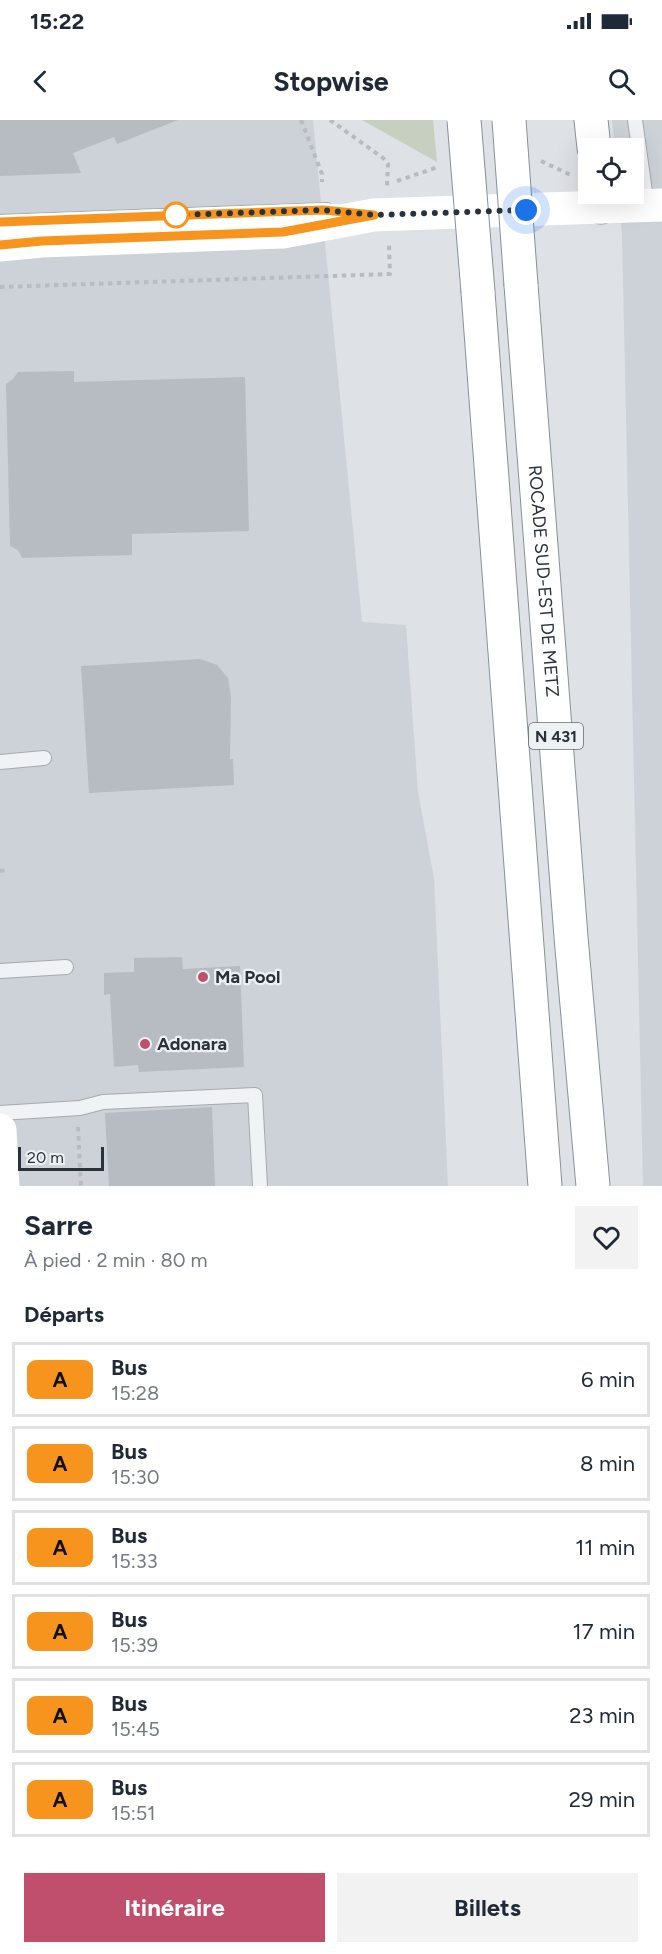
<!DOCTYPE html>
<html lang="fr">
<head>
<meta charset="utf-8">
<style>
	body { margin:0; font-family:Figtree,sans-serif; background:#f2f2f3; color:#1f2937; height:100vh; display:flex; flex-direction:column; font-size:22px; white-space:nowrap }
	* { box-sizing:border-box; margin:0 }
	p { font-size:20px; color:#747a83 }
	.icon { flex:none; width:33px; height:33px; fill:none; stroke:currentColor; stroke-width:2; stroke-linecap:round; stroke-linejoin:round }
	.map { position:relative; height:1066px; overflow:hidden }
	.sheet { display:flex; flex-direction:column; background:#fff; flex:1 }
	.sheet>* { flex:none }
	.badge { padding:0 12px; border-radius:9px; font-size:21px; line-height:39px }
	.fabs { position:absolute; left:578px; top:18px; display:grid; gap:12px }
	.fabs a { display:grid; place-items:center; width:66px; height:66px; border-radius:0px; background:#fff; box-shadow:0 6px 24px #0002; font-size:30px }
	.scale { position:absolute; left:18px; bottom:15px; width:86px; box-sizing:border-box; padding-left:6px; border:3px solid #29323b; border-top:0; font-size:16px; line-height:21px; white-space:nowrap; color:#29323b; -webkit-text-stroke:4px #edf1f4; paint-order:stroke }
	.you { position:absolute; width:30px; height:30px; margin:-15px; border:4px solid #fff; border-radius:50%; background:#1a73e8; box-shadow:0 0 0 9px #1a73e833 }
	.map>.badge { position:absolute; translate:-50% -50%; box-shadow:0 0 0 3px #fff }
	h2 { padding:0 24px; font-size:22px; line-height:54px }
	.round { display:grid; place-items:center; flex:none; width:63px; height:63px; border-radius:0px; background:#f2f2f3 }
	.headline { display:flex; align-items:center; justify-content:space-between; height:102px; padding:0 24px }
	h1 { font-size:28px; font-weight:700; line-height:45px }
	.cta { display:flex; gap:12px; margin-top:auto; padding:12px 24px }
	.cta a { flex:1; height:69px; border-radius:0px; background:#bf4f6d; color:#fff; font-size:24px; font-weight:700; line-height:69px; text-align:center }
	.cta a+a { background:#f2f2f3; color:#1f2937 }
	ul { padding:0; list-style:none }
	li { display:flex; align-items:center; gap:18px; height:75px; margin:0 12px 9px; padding:0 12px; border:3px solid #e0e1e3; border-radius:0px }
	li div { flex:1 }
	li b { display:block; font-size:22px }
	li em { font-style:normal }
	li .badge { min-width:66px; font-weight:700; text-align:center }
	.status { display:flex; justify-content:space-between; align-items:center; height:42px; padding:0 30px; background:#fff; direction:ltr }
	.status svg { height:16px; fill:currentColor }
	header { display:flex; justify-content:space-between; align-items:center; height:78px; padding:0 24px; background:#fff; font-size:27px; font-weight:700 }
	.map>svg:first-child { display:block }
</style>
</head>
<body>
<div class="status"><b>15:22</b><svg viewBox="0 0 49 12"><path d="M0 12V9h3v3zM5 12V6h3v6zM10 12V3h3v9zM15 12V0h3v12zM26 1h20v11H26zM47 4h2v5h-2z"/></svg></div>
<header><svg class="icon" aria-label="back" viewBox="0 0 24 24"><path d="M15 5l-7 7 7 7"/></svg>Stopwise<svg class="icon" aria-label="search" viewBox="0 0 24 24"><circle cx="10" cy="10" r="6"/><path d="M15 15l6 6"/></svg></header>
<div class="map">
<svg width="662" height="1066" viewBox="0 0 662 1066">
	<rect width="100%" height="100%" fill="#dee2e6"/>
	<!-- built -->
	<g fill="#ccd2d7">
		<path d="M0 0H313L362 502 406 505 418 672 434 758 448 1066H0Z"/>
		<path d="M612 0H662V1066H643L622 116 619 74H633V28H615Z"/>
	</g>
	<!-- green -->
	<path fill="#c6cfc0" d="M362 0H433L437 42Z"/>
	<!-- building -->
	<g fill="#b6bcc2">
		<path d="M0 0H178L117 24 114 17 73 33 81 53 0 56Z"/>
		<path d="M74 251V262L245 257 249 411 132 414V435L22 438 18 430 10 426 6 264 13 259 18 252Z"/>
		<path d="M200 539 217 545 228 558 231 576 230 639H233L234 665 89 673 81 546Z"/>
		<path d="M182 837 183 849 240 846 244 947 139 952 138 945 114 947 110 874 104 875V853L134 852V838Z"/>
		<path d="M212 987 215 1066H109L105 993Z"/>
	</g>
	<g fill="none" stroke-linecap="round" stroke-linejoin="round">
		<!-- lane casing -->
		<g stroke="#a4aaaf" stroke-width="16">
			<g id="lane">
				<path d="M635 0 647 86"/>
				<path d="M0 102 327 90"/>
				<path d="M0 642 44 638"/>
				<path d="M0 851 66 847"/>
				<path d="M0 993 80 988 103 982 255 975 260 1066"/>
			</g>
		</g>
		<!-- highway casing -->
		<g stroke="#87919b" stroke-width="35">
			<g id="highway">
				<path d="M591 0 594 28"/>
				<path d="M601 74V87"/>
				<path id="s1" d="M521 165 571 817 593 1066"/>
				<path d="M478 172 545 1066"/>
			</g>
		</g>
		<!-- path -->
		<g stroke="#b8bcc1" stroke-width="4" stroke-dasharray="4.5 4.5" stroke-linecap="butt">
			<path d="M301 0 322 54V62"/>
			<path d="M330 0 383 38 388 44 387 66"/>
			<path d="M541 41 573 56"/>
			<path d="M397 61 438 47"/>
			<path d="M0 167 390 154 389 125"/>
			<path d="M0 751 7 750"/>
			<path d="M78 1007 81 1066"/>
		</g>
		<!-- lane -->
		<use href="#lane" stroke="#f0f2f5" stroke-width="14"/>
		<!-- secondary -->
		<g stroke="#fff" stroke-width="33">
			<path d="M0 125 42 121 283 112 374 95 662 85"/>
			<path d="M0 1010 3 1066"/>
		</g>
		<!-- highway -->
		<use href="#highway" stroke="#fff" stroke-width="33"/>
		<!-- highway-bridge casing -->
		<g stroke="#87919b" stroke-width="35" stroke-linecap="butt">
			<g id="highway-bridge">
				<path d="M464 0 478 172"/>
				<path d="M509 0 521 165"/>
			</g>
		</g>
		<!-- highway-bridge -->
		<use href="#highway-bridge" stroke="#fff" stroke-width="33"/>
	</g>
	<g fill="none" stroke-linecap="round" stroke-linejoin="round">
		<!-- line casing -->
		<g stroke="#fff" stroke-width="14">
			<path id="line" d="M0 102 323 90 374 95 283 112 42 121 0 125"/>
		</g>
		<!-- line -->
		<use href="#line" stroke="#f7941d" stroke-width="9"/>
		<!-- walk -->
		<path stroke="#29323b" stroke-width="6" stroke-dasharray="0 10.8" d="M176 95 323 90 374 95 526 90"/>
	</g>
	<!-- markers -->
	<circle fill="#fff" stroke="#f7941d" stroke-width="3" cx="176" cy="95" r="12"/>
	<g fill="#bf4f6d" stroke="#edf1f4" stroke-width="2">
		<circle cx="203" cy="857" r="6"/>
		<circle cx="145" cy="924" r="6"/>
	</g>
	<g text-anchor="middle" stroke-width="4.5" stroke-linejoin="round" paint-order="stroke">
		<!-- shield labels -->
		<rect fill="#edf1f4" stroke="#646b72" stroke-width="1.5" x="529" y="603" width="54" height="26" rx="4.5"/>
		<g font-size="16" font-weight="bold" fill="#29323b">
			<text x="556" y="622">N 431</text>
		</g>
		<!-- street labels -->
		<g font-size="18" fill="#29323b" stroke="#edf1f4">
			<text dy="6" stroke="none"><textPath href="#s1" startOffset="297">ROCADE SUD-EST DE METZ</textPath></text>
		</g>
		<!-- poi labels -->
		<g font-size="18" font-weight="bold" fill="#29323b" stroke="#edf1f4" text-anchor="start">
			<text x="215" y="863">Ma Pool</text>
			<text x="157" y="930">Adonara</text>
		</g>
	</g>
</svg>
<div class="fabs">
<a><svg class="icon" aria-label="locate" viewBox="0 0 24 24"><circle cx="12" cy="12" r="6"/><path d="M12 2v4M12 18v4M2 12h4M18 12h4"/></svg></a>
</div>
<div class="scale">20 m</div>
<div class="you" style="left:526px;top:90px"></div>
</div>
<section class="sheet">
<div class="headline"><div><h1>Sarre</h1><p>À pied · 2 min · 80 m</p></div><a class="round"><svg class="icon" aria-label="heart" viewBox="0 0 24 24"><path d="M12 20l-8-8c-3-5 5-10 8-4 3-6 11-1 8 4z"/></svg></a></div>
<h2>Départs</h2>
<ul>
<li><span class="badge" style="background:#f7941d;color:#111">A</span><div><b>Bus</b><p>15:28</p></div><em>6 min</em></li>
<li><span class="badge" style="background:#f7941d;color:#111">A</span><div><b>Bus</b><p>15:30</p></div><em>8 min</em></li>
<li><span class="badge" style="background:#f7941d;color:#111">A</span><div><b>Bus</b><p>15:33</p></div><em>11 min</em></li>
<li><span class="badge" style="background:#f7941d;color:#111">A</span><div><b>Bus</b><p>15:39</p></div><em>17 min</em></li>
<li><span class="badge" style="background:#f7941d;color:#111">A</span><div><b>Bus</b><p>15:45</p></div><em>23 min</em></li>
<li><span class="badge" style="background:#f7941d;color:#111">A</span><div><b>Bus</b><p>15:51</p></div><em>29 min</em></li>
</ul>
<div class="cta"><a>Itinéraire</a><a>Billets</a></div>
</section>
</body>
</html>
